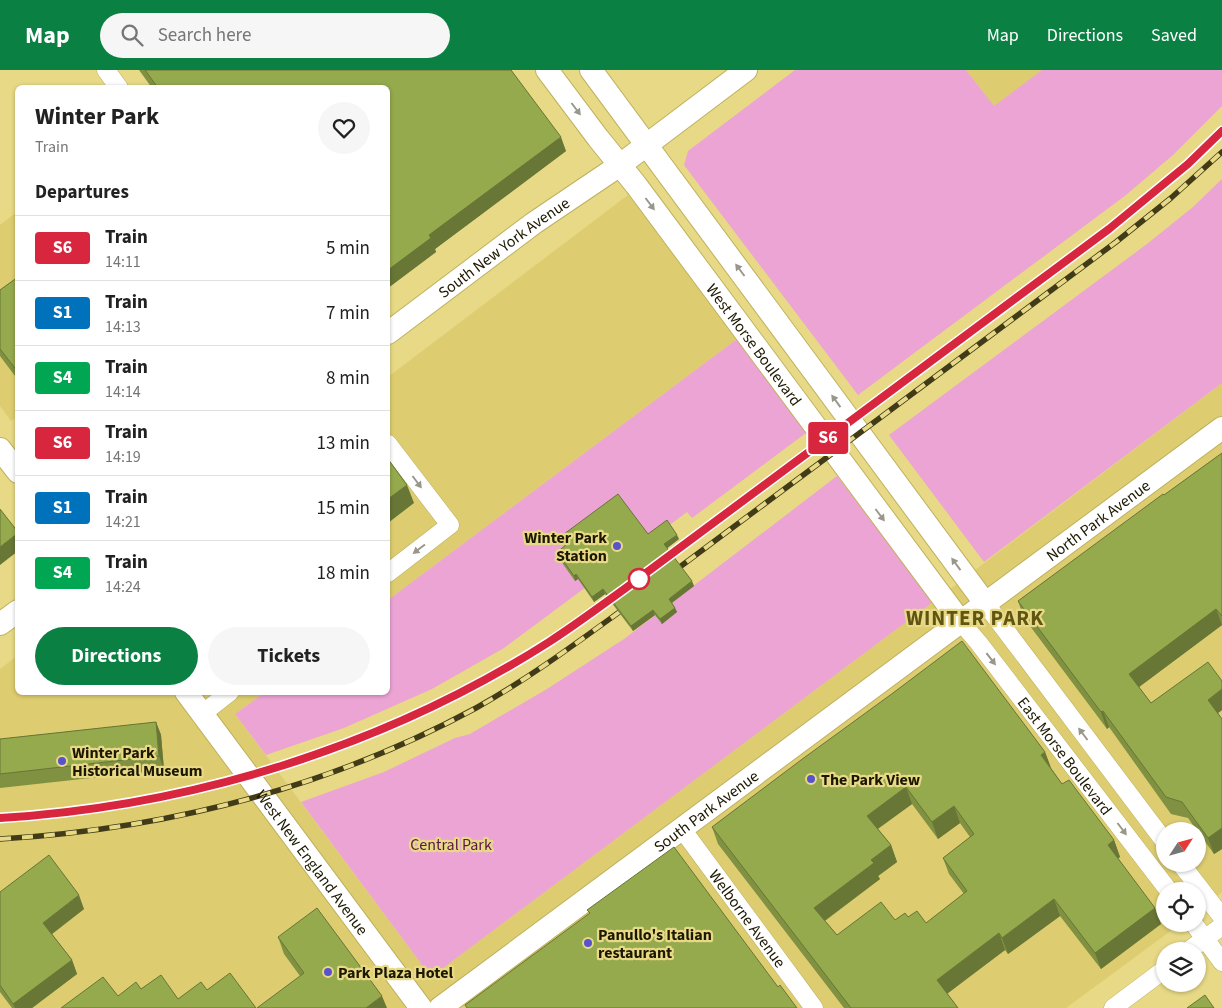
<!DOCTYPE html>
<html lang="en">
<head>
<meta charset="utf-8">
<style>
	body { margin:0; font-family:"Source Sans 3",sans-serif; background:#f6f6f6; color:#222; height:100vh; display:flex; flex-direction:column; font-size:19px; white-space:nowrap }
	* { box-sizing:border-box; margin:0 }
	p { font-size:16px; color:#767676 }
	.icon { flex:none; width:28px; height:28px; fill:none; stroke:currentColor; stroke-width:2; stroke-linecap:round; stroke-linejoin:round }
	.map { position:relative; flex:1; overflow:hidden }
	.side { position:absolute; left:15px; top:15px; width:375px; height:610px; display:flex; flex-direction:column; background:#fff; border-radius:8px; box-shadow:0 1px 4px #0004 }
	.side>* { flex:none }
	.badge { padding:0 10px; border-radius:4px; font-size:18px; line-height:32px }
	.needle { width:32px; rotate:54deg }
	.controls { position:absolute; left:1156px; top:752px; display:grid; gap:10px }
	.controls a { display:grid; place-items:center; width:50px; height:50px; border-radius:50%; background:#fff; box-shadow:0 1px 4px #0004; font-size:25px }
	.map>.badge { position:absolute; translate:-50% -50%; box-shadow:0 0 0 2px #fff }
	h2 { padding:0 20px; font-size:19px; line-height:45px }
	.round { display:grid; place-items:center; flex:none; width:52px; height:52px; border-radius:26px; background:#f6f6f6 }
	.head { display:flex; align-items:center; justify-content:space-between; height:85px; padding:0 20px }
	h1 { font-size:24px; font-weight:700; line-height:38px }
	.button { display:flex; gap:10px; margin-top:auto; padding:10px 20px }
	.button a { flex:1; height:58px; border-radius:30px; background:#0b8043; color:#fff; font-size:20px; font-weight:700; line-height:58px; text-align:center }
	.button a+a { background:#f6f6f6; color:#222 }
	ul { padding:0; list-style:none }
	li { display:flex; align-items:center; gap:15px; height:65px; padding:0 20px; border-top:1px solid #e0e0e0 }
	li div { flex:1 }
	li b { display:block; font-size:19px }
	li em { font-style:normal }
	li .badge { min-width:55px; font-weight:700; text-align:center }
	header { display:flex; align-items:center; gap:30px; box-sizing:border-box; height:70px; padding:0 25px; background:#0b8043; color:#fff }
	header strong { font-size:24px }
	nav { display:flex; gap:28px; margin-inline-start:auto; font-size:18px }
	.search { width:350px; height:45px; background:#f6f6f6; display:flex; align-items:center; gap:12px; box-sizing:border-box; padding:0 18px; border-radius:28px; color:#767676; font-size:19px }
	.map>svg:first-child { display:block }
</style>
</head>
<body>
<header>
<strong>Map</strong>
<div class="search"><svg class="icon" aria-label="search" viewBox="0 0 24 24"><circle cx="10" cy="10" r="6"/><path d="M15 15l6 6"/></svg>Search here</div>
<nav><a>Map</a><a>Directions</a><a>Saved</a></nav>
</header>
<div class="map">
<svg width="1222" height="938" viewBox="0 0 1222 938">
	<rect width="100%" height="100%" fill="#e7d985"/>
	<!-- built -->
	<g fill="#ddcd70" fill-rule="evenodd">
		<path d="M966 0H1042L994 37Z"/>
		<path d="M628 125 737 269 388 530V307Z"/>
		<path d="M17 142 18 346 11 351 0 336V155Z"/>
		<path d="M1222 313V822L1198 841V821H1165V854H1180L1066 938H0V599L17 586 18 622 264 623 235 644 431 907 933 532ZM1165 761H1198V794H1165Z"/>
	</g>
	<!-- green -->
	<g fill="#eca4d4">
		<path d="M795 0H966L994 36 1042 0H1222V36L1173 85 1126 125 858 325 684 95 688 81Z"/>
		<path d="M1222 109V313L984 492 889 365 1147 174 1193 137Z"/>
		<path d="M737 269 806 363 692 448 687 442 504 578 432 619 344 658 266 685 235 644 264 623 388 622V530Z"/>
		<path d="M837 406 933 532 431 907 301 732 384 702 455 668 470 664 547 619 624 569Z"/>
	</g>
	<g fill="none" stroke-linecap="round" stroke-linejoin="round">
		<!-- minor casing -->
		<g stroke="#bfb15e" stroke-width="19">
			<g id="minor">
				<path d="M106 0 119 18"/>
				<path d="M388 374 450 455 388 503"/>
				<path d="M985 533 1165 772"/>
				<path id="s1" d="M960 551 978 572 1169 821"/>
				<path d="M202 644 230 622"/>
				<path id="s2" d="M682 759 814 938"/>
				<path d="M1181 794 1222 847"/>
				<path d="M1194 854 1222 892"/>
				<path d="M1188 881 1222 856"/>
				<path d="M1113 938 1165 899"/>
			</g>
		</g>
		<!-- tertiary casing -->
		<g stroke="#bfb15e" stroke-width="24">
			<g id="tertiary">
				<path id="s3" d="M547 0 598 68 636 115 960 551"/>
				<path d="M591 0 985 533"/>
				<path id="s4" d="M388 263 534 153 620 95 746 0"/>
				<path d="M0 379 18 402"/>
				<path d="M0 554 18 541"/>
				<path id="s5" d="M186 622 421 938"/>
				<path id="s6" d="M440 938 1222 358"/>
			</g>
		</g>
		<!-- minor -->
		<use href="#minor" stroke="#fff" stroke-width="18"/>
		<!-- tertiary -->
		<use href="#tertiary" stroke="#fff" stroke-width="22"/>
		<!-- rail casing -->
		<g stroke="#413b18" stroke-width="5.5">
			<g id="rail">
				<path d="M661 493 1109 159 1188 93 1222 61"/>
				<path d="M669 505 1116 172 1171 128 1222 82"/>
				<path d="M0 748C153 739 302 699 440 632 477 613 514 594 549 572 574 556 597 539 621 522"/>
				<path d="M0 769C167 759 328 718 476 638 530 608 579 571 629 535"/>
			</g>
		</g>
		<!-- rail -->
		<use href="#rail" stroke="#e7d985" stroke-width="4" stroke-dasharray="11" stroke-linecap="butt"/>
	</g>
	<!-- wall -->
	<g fill="#809142" fill-rule="evenodd">
		<path d="M139 0H511L566 81 435 179 436 182 388 218V18H152Z"/>
		<path d="M18 207V310L0 286V220Z"/>
		<path d="M1222 383V555L1139 617 1151 633 1222 611V640L1218 643 1222 649V779L1214 784 1188 748 1171 744 1109 657 1107 659 1024 548 1018 531Z"/>
		<path d="M648 464 679 469 667 478 694 516 672 533 675 538 677 542 662 554 655 545 633 561 605 524 594 532 578 509 575 511 558 487 557 482 565 476 562 472 560 467Z"/>
		<path d="M156 652 161 665 164 700 0 718V669Z"/>
		<path d="M1045 682 1051 698 1062 714 1114 770 1120 787 1118 788 1161 854 1101 899 1060 846 1008 884 1005 880 947 923 958 938H844L718 774 712 757ZM912 734 938 769 960 753 970 767 943 788 949 804 964 824 926 853 908 847 837 865 825 851 880 809 878 806 897 792 891 775 878 759Z"/>
		<path d="M0 822 84 839 52 864 72 890 77 904 32 938H12L0 922Z"/>
		<path d="M278 867 387 938 300 906 284 884Z"/>
	</g>
	<!-- shaded-wall -->
	<g fill="#687636">
		<path d="M561 67 566 81 435 179 436 182 388 218V200L429 165Z"/>
		<path d="M407 415 414 433 388 453V429Z"/>
		<path d="M18 463V481L0 495V477Z"/>
		<path d="M677 465 679 469 666 479 664 474Z"/>
		<path d="M576 504 578 509 575 511 574 506Z"/>
		<path d="M692 511 694 516 670 534 669 529Z"/>
		<path d="M603 519 605 524 594 532 592 527Z"/>
		<path d="M675 538 677 542 662 554 660 549Z"/>
		<path d="M1216 539 1222 555 1135 620 1129 604Z"/>
		<path d="M653 540 655 545 633 561 631 556Z"/>
		<path d="M1222 619V640L1214 646 1208 630Z"/>
		<path d="M1103 641 1109 657 1107 659 1101 642Z"/>
		<path d="M156 652 161 665 164 700 159 686Z"/>
		<path d="M1045 682 1051 698 1041 685Z"/>
		<path d="M906 717 912 734 873 762 867 746Z"/>
		<path d="M954 736 960 753 938 769 932 752Z"/>
		<path d="M1222 758V779L1214 784 1208 768Z"/>
		<path d="M1114 770 1120 787 1114 791 1108 775Z"/>
		<path d="M891 775 897 792 878 806 880 809 820 854 814 838 871 790Z"/>
		<path d="M79 825 84 839 48 867 43 853Z"/>
		<path d="M1054 829 1060 846 1008 884 1002 868Z"/>
		<path d="M1155 838 1161 854 1101 899 1095 883Z"/>
		<path d="M999 863 1005 880 943 927 937 910Z"/>
		<path d="M72 890 77 904 32 938H15L13 934Z"/>
		<path d="M382 926 387 938H366Z"/>
	</g>
	<!-- building -->
	<g fill="#95a94d" stroke="#687636" fill-rule="evenodd">
		<path d="M145 0H511L561 67 429 165 431 168 388 200V18H158Z"/>
		<path d="M18 207V302L0 279V220Z"/>
		<path d="M1222 383V546L1216 539 1129 604 1151 633 1208 592 1222 611V619L1208 630 1222 649V758L1208 768 1182 732 1166 727 1103 641 1101 642 1018 531 1163 424 1164 425Z"/>
		<path d="M388 389 407 415 388 429Z"/>
		<path d="M618 424 648 464 667 450 677 465 664 474 692 511 669 529 675 538 660 549 653 540 631 556 603 519 592 527 576 504 574 506 557 482 566 475 560 467Z"/>
		<path d="M0 439 18 462V463L0 477Z"/>
		<path d="M962 571 1045 682 1041 685 1062 714 1069 710 1114 770 1108 775 1155 838 1095 883 1054 829 1002 868 999 863 937 910 958 938H851L712 757 801 690 893 623ZM906 717 932 752 954 736 974 764 943 788 967 821 926 853 917 841 908 847 905 843 895 850 881 832 837 865 814 838 874 793 871 790 891 775 867 746Z"/>
		<path d="M156 652 159 686 0 704V669Z"/>
		<path d="M674 777 778 917 780 915 797 938H467L465 935 590 843 587 840Z"/>
		<path d="M49 785 79 825 43 853 72 890 13 934 0 915V822Z"/>
		<path d="M317 838 382 926 366 938H257L304 903 278 867Z"/>
		<path d="M230 903 256 938H61L103 907 118 926 136 912 141 919 161 905 178 929 201 912 207 920Z"/>
		<path d="M1205 925 1214 938H1187Z"/>
	</g>
	<!-- one-way arrows -->
	<defs><path id="oneway-solid" d="M-6-.8H1V-3.2L6.5 0L1 3.2V.8H-6Z" transform="scale(1.25)"/></defs>
	<g fill="#99978c">
		<use href="#oneway-solid" transform="translate(576 39) rotate(53)"/>
		<use href="#oneway-solid" transform="translate(650 134) rotate(53)"/>
		<use href="#oneway-solid" transform="translate(740 200) rotate(-127)"/>
		<use href="#oneway-solid" transform="translate(836 331) rotate(-126)"/>
		<use href="#oneway-solid" transform="translate(417 412) rotate(53)"/>
		<use href="#oneway-solid" transform="translate(880 445) rotate(53)"/>
		<use href="#oneway-solid" transform="translate(419 479) rotate(143)"/>
		<use href="#oneway-solid" transform="translate(956 494) rotate(-126)"/>
		<use href="#oneway-solid" transform="translate(991 589) rotate(52)"/>
		<use href="#oneway-solid" transform="translate(1083 664) rotate(-127)"/>
		<use href="#oneway-solid" transform="translate(1122 759) rotate(53)"/>
	</g>
	<g fill="none" stroke-linecap="round" stroke-linejoin="round">
		<!-- line casing -->
		<g stroke="#fff" stroke-width="11">
			<path id="line" d="M0 748C193 736 386 676 549 572 574 556 598 538 623 520L1109 159 1188 94 1222 61"/>
		</g>
		<!-- line -->
		<use href="#line" stroke="#d7263d" stroke-width="8"/>
	</g>
	<!-- markers -->
	<g fill="#5853cb" stroke="#e7d985" stroke-width="2">
		<circle cx="617" cy="476" r="5"/>
		<circle cx="62" cy="691" r="5"/>
		<circle cx="811" cy="709" r="5"/>
		<circle cx="588" cy="873" r="5"/>
		<circle cx="328" cy="902" r="5"/>
	</g>
	<circle fill="#fff" stroke="#d7263d" stroke-width="2.5" cx="639" cy="509" r="10"/>
	<g text-anchor="middle" stroke-width="4.5" stroke-linejoin="round" paint-order="stroke">
		<!-- street labels -->
		<g font-size="16" fill="#1c1800" stroke="#e7d985">
			<text dy="6" stroke="none"><textPath href="#s4" startOffset="144">South New York Avenue</textPath></text>
			<text dy="6" stroke="none"><textPath href="#s3" startOffset="344">West Morse Boulevard</textPath></text>
			<text dy="6" stroke="none"><textPath href="#s6" startOffset="819">North Park Avenue</textPath></text>
			<text dy="6" stroke="none"><textPath href="#s1" startOffset="171">East Morse Boulevard</textPath></text>
			<text dy="6" stroke="none"><textPath href="#s6" startOffset="331">South Park Avenue</textPath></text>
			<text dy="6" stroke="none"><textPath href="#s5" startOffset="212">West New England Avenue</textPath></text>
			<text dy="6" stroke="none"><textPath href="#s2" startOffset="111">Welborne Avenue</textPath></text>
		</g>
		<!-- poi labels -->
		<g font-size="16" font-weight="bold" fill="#1c1800" stroke="#e7d985" text-anchor="start">
			<text x="607" y="473" text-anchor="end">Winter Park<tspan x="607" dy="18">Station</tspan></text>
			<text x="72" y="688">Winter Park<tspan x="72" dy="18">Historical Museum</tspan></text>
			<text x="821" y="715">The Park View</text>
			<text x="598" y="870">Panullo's Italian<tspan x="598" dy="18">restaurant</tspan></text>
			<text x="338" y="908">Park Plaza Hotel</text>
		</g>
		<!-- park labels -->
		<g font-size="16" fill="#5b1449" stroke="#e7d985">
			<text x="451" y="780">Central Park</text>
		</g>
		<!-- district labels -->
		<g font-size="21" font-weight="bold" letter-spacing="1" fill="#605512" stroke="#e7d985">
			<text x="975" y="555">WINTER PARK</text>
		</g>
	</g>
</svg>
<div class="controls">
<a><svg class="needle" viewBox="-14 -14 28 28"><path d="M0-13l5 13h-10z" fill="#e53935"/><path d="M0 13l5-13h-10z" fill="#767676"/></svg></a>
<a><svg class="icon" aria-label="locate" viewBox="0 0 24 24"><circle cx="12" cy="12" r="6"/><path d="M12 2v4M12 18v4M2 12h4M18 12h4"/></svg></a>
<a><svg class="icon" aria-label="layers" viewBox="0 0 24 24"><path d="M12 4l9 5-9 5-9-5zM3 14l9 5 9-5"/></svg></a>
</div>
<b class="badge" style="left:828px;top:368px;background:#d7263d;color:#fff">S6</b>
<section class="side">
<div class="head"><div><h1>Winter Park</h1><p>Train</p></div><a class="round"><svg class="icon" aria-label="heart" viewBox="0 0 24 24"><path d="M12 20l-8-8c-3-5 5-10 8-4 3-6 11-1 8 4z"/></svg></a></div>
<h2>Departures</h2>
<ul>
<li><span class="badge" style="background:#d7263d;color:#fff">S6</span><div><b>Train</b><p>14:11</p></div><em>5 min</em></li>
<li><span class="badge" style="background:#0072bc;color:#fff">S1</span><div><b>Train</b><p>14:13</p></div><em>7 min</em></li>
<li><span class="badge" style="background:#00a651;color:#fff">S4</span><div><b>Train</b><p>14:14</p></div><em>8 min</em></li>
<li><span class="badge" style="background:#d7263d;color:#fff">S6</span><div><b>Train</b><p>14:19</p></div><em>13 min</em></li>
<li><span class="badge" style="background:#0072bc;color:#fff">S1</span><div><b>Train</b><p>14:21</p></div><em>15 min</em></li>
<li><span class="badge" style="background:#00a651;color:#fff">S4</span><div><b>Train</b><p>14:24</p></div><em>18 min</em></li>
</ul>
<div class="button"><a>Directions</a><a>Tickets</a></div>
</section>
</div>
</body>
</html>
